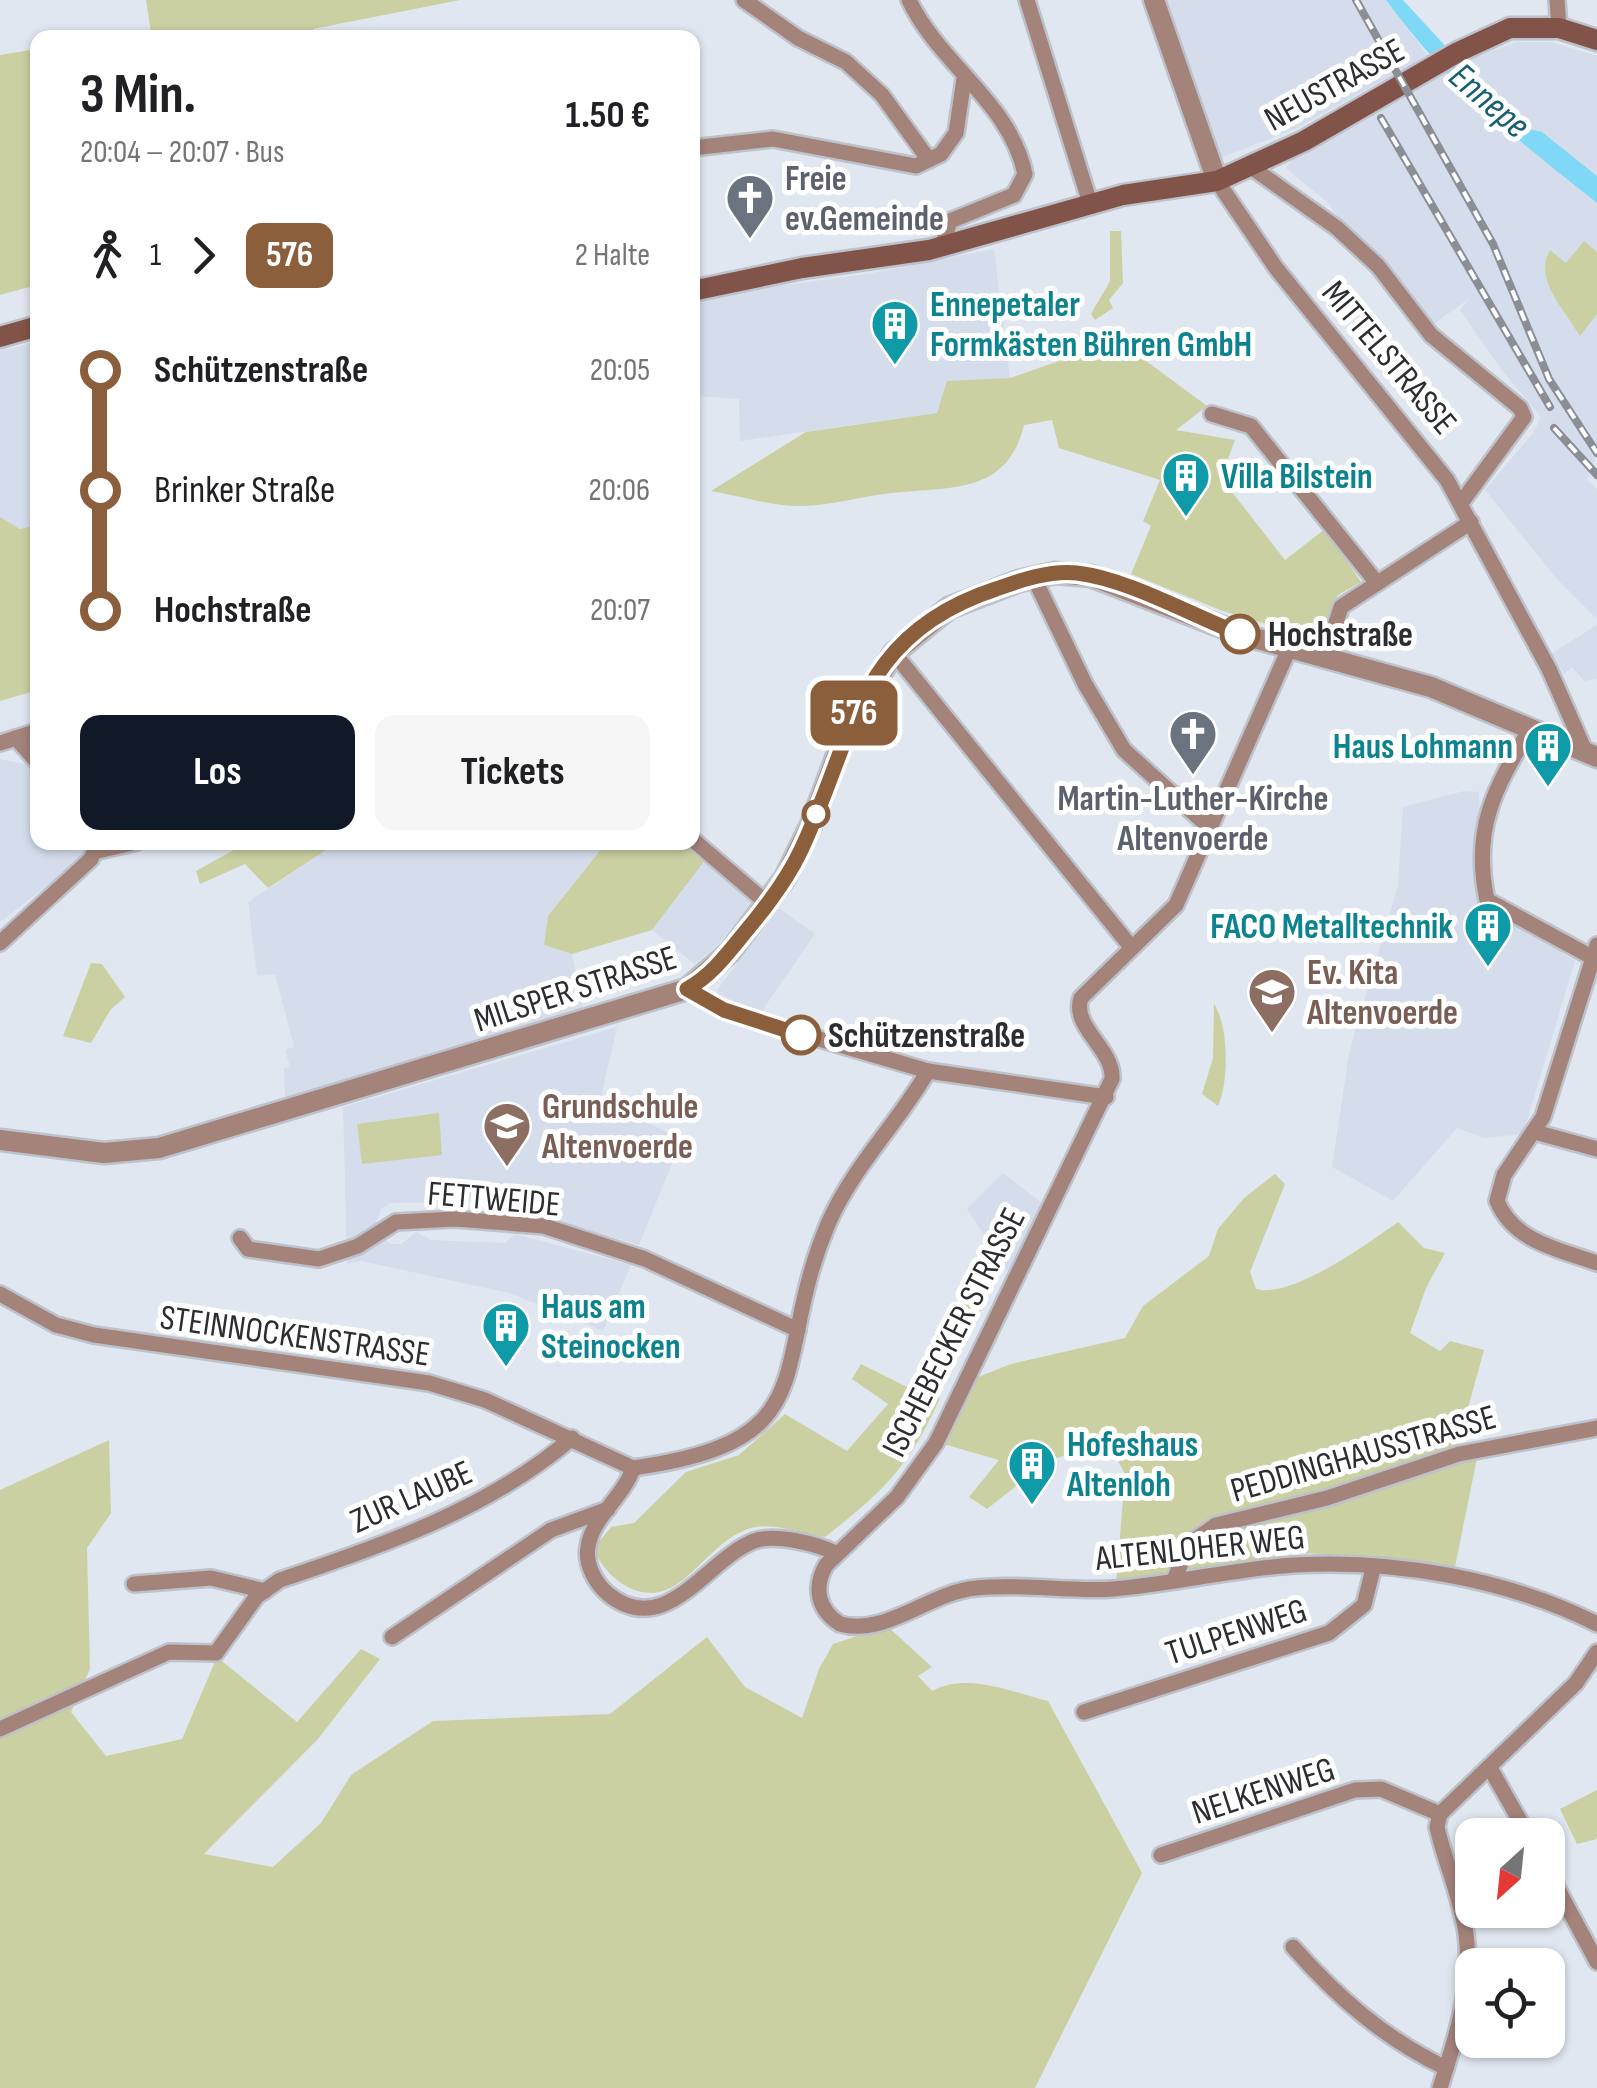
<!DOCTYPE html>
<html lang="de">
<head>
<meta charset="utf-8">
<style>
	body { margin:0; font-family:"Sofia Sans Condensed",sans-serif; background:#f6f6f6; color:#202124; height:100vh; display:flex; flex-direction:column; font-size:38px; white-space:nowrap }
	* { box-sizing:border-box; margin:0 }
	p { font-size:32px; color:#757577 }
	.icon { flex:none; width:55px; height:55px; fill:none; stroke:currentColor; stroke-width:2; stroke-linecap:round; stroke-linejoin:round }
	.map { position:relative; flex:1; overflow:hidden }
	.drawer { position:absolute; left:30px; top:30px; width:670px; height:820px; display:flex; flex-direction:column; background:#fff; border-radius:20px; box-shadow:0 2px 8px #0004 }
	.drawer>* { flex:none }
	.badge { padding:0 20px; border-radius:15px; font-size:35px; line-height:65px }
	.needle { width:65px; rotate:207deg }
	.controls { position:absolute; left:1455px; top:1818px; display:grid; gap:20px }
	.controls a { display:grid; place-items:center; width:110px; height:110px; border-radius:20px; background:#fff; box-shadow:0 2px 8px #0004; font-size:50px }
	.map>.badge { position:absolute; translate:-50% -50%; box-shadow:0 0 0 5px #fff }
	.legs { display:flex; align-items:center; gap:15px; height:110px; padding:0 50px; font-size:32px }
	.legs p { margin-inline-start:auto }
	.overview { display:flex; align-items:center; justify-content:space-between; height:170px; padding:0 50px }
	h1 { font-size:55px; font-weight:700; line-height:75px }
	.action { display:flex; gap:20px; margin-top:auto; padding:20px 50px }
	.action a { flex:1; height:115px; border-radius:20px; background:#111827; color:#fff; font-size:40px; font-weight:700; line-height:115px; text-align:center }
	.action a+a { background:#f6f6f6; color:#202124 }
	ul { padding:0 50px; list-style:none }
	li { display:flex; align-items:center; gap:35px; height:120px; font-size:38px }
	li i { display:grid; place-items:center; width:15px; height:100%; margin:0 12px; background:currentColor }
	li i::after { content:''; width:25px; height:25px; margin:-12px; border:8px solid; border-radius:50%; background:#fff }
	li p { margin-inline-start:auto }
	li:first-child i { background:linear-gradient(#0000 50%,currentColor 0) }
	li:last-child i { background:linear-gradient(currentColor 50%,#0000 0) }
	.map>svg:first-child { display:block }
</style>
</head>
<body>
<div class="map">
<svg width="1597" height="2088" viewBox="0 0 1597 2088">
	<rect width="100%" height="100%" fill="#e1e7f0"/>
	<!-- built -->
	<g fill="#d5dded">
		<path d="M1164 0H1386L1428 56 1295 129 1220 158Z"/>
		<path d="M1516 42H1552L1597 56V455L1587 480 1597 489V619L1556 578 1485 490 1533 433 1541 417 1501 369 1460 310 1470 298 1431 326 1370 248 1345 227 1328 203 1286 168 1292 160 1460 63Z"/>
		<path d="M994 249 1010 378 948 382 937 413 740 441 739 399 693 396 692 298 872 273Z"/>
		<path d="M37 342V525L20 529 0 517V351Z"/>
		<path d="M1597 625V679L1584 681 1572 667 1564 674 1552 653Z"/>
		<path d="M0 759 26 764 37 776 38 842 89 843 80 860 0 922Z"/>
		<path d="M1464 791 1479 792 1484 903 1575 961 1523 1134 1484 1138 1457 1128 1393 1201 1332 1167 1349 1053 1398 885 1403 807Z"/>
		<path d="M337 843H606L548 916 545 945 572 954 584 1013 285 1098 284 1068 290 1067 285 1050 294 1047 275 974 257 976 248 902Z"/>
		<path d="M706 859 752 901 720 943 695 964 652 930Z"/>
		<path d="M779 908 815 934 762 1011 718 995 717 990Z"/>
		<path d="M617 1027 600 1101 682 1139 639 1245 517 1210 509 1201 390 1203 381 1209 376 1225 378 1234 391 1244H401L416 1232 431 1240 505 1243 515 1234 631 1265 603 1331 509 1293 361 1261 347 1264 343 1107Z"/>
		<path d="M1003 1173 1042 1203 1008 1272 967 1209Z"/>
	</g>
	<!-- green -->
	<g fill="#cbd0a2">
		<path d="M146 0H460L313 29 312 37H117L151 32Z"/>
		<path d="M37 49V285L0 295V55Z"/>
		<path d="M1110 231H1121L1123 283 1109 300 1113 308 1095 320 1091 314 1110 281Z"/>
		<path d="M1584 241 1597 252V314L1580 336C1565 310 1533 279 1550 250L1566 263Z"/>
		<path d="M1102 346 1114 353 1126 346 1207 406 1176 430 1235 440 1221 478 1285 560 1325 529 1361 582 1338 595 1316 639 1223 611 1131 574 1151 526 1143 521 1160 480 1059 448 1052 420 1024 425C1008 491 957 487 902 492 869 494 836 505 803 506 774 507 740 496 711 491L806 432 937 413 947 381 1010 378Z"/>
		<path d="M0 517 20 529 37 525 38 690 0 701Z"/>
		<path d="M248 842H337V843L268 888 245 864 200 884 196 871Z"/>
		<path d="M606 843H688L706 859 652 930 572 954 544 945 548 916Z"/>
		<path d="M91 963 102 964 125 997 111 1009 91 1043 63 1036Z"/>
		<path d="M1214 1004C1229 1026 1229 1083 1218 1106L1202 1094 1213 1058Z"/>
		<path d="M439 1113 442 1155 362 1164 357 1124Z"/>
		<path d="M1275 1174 1285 1184 1250 1272 1256 1289C1292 1299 1367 1244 1398 1222L1424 1248 1445 1253 1426 1288 1410 1333 1440 1351 1450 1341 1484 1350 1458 1444 1477 1458 1455 1567 1376 1556 1293 1553 1116 1585 1125 1474 1118 1461 1097 1445 1048 1461 987 1509 969 1497 999 1460 943 1444 978 1377 1011 1364 1125 1338 1143 1306 1209 1256 1218 1229 1244 1198Z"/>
		<path d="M972 1291 987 1300 930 1392 940 1398C909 1467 884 1491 825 1537 806 1534 774 1523 755 1527 723 1534 705 1564 680 1582 645 1609 608 1581 593 1549L611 1527 634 1523 686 1472 739 1455 785 1414 847 1451 888 1404 852 1379 861 1364 913 1390Z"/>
		<path d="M109 1440 111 1513 87 1548 90 1669 71 1712 106 1756 182 1739 217 1657 297 1722 361 1649 380 1659 318 1739 204 1854 273 1867 321 1823 351 1775 433 1721 610 1714 707 1637 745 1687 802 1718 819 1669 833 1644 887 1626 932 1667 918 1676 932 1691C968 1672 1011 1692 1048 1701L1142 1873 1035 2088H0V1490Z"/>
		<path d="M1597 1790V1839L1577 1844 1560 1809Z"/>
	</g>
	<!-- water -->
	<path fill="#7fd9f6" d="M1386 0H1403L1509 115 1524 128 1542 132 1597 176V203C1511 135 1452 89 1386 0Z"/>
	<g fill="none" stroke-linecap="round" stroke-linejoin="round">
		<!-- minor casing -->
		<g stroke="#bdc2ca" stroke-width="20">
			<g id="minor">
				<path d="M744 0 798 38 846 62 882 95 929 160"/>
				<path d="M909 0C940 65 1010 102 1025 174L1014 195 950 221 942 247"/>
				<path d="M1027 0 1090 203"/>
				<path d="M1557 0 1559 28"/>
				<path d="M692 148 773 139 916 166 941 154 956 133 964 79"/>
				<path d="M1251 167 1337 228 1378 266 1431 335 1520 408 1524 417 1461 503"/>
				<path d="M1217 181 1276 268 1447 480 1549 669 1586 753"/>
				<path d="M1212 414 1251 426 1377 583"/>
				<path d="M1034 578 1085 684 1124 750 1210 828"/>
				<path d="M1289 649 1176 905 1081 998C1071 1027 1114 1049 1112 1079L936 1443 897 1497 826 1565C813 1588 818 1610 840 1624 885 1637 930 1592 976 1588 1021 1583 1067 1592 1113 1589 1173 1584 1233 1569 1294 1565 1394 1559 1508 1579 1597 1624"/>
				<path d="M894 653 1131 947"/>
				<path d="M1325 658 1341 607 1471 522"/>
				<path d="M1529 731C1494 789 1472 830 1487 900L1597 960"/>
				<path d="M16 738 38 731"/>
				<path d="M0 743 16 738 38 763"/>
				<path d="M692 839 768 904"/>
				<path d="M98 851 137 842"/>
				<path d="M0 943 91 859 98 842"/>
				<path d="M1597 945 1543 1117 1504 1175 1497 1201C1514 1242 1558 1249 1597 1263"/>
				<path d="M687 989 724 1011 928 1071 1106 1097"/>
				<path d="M1535 1132 1597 1149"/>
				<path d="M240 1238 248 1249 319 1259 358 1246 396 1222 455 1219 544 1226 645 1259 798 1330"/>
				<path d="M0 1294 56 1325 94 1335 429 1383 485 1400 633 1468"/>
				<path d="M633 1468C831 1441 768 1365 828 1224 852 1168 898 1123 928 1071"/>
				<path d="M633 1468C624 1497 592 1517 588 1547 585 1564 595 1583 608 1594 666 1641 707 1559 754 1541 776 1533 816 1544 836 1553"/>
				<path d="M1174 1580 1189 1544 1216 1525 1327 1498 1459 1454 1597 1428"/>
				<path d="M134 1584 211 1578 265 1591"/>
				<path d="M392 1637 551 1530 608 1509"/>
				<path d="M1084 1712 1329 1633 1364 1605 1373 1569"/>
				<path d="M0 1729 169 1652 216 1653 257 1596 280 1580C382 1546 489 1509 572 1438"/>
				<path d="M1490 1768 1528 1835"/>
				<path d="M1161 1855 1355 1790 1381 1789 1440 1814"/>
				<path d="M1548 1871 1597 1962"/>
				<path d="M1293 1947C1338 1998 1385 2039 1446 2068"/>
				<path d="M1440 2088C1456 2036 1473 1989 1466 1934 1461 1897 1445 1863 1437 1827L1440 1814 1576 1683 1597 1652"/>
			</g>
		</g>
		<!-- tertiary casing -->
		<g stroke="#bdc2ca" stroke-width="25">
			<g id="tertiary">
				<path d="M1154 0 1217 181"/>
				<path d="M0 1140 104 1153 159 1148 687 989 730 952 785 878 811 825 850 721 894 653 949 608 1019 581 1055 573 1091 576 1240 634 1431 687 1597 757"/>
			</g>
		</g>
		<!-- secondary casing -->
		<g stroke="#bdc2ca" stroke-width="25">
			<g id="secondary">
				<path d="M692 291 802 268 929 250 1123 195 1217 181 1304 141 1458 52 1510 28H1559L1597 40"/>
				<path d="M0 337 38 326"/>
			</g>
		</g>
		<!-- minor -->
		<use href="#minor" stroke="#a4837b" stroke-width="15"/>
		<!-- tertiary -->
		<use href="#tertiary" stroke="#a4837b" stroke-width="20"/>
		<!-- secondary -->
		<use href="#secondary" stroke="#825449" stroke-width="20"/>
		<!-- rail casing -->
		<g stroke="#8b8f95" stroke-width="8">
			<g id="rail">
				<path d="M1356 0 1493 244 1549 379 1597 453"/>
				<path d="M1381 118 1550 407"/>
				<path d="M1554 428 1597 475"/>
			</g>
		</g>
		<!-- rail -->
		<use href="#rail" stroke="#fff" stroke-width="4" stroke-dasharray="11" stroke-linecap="butt"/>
	</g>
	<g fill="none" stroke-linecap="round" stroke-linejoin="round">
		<!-- line-1 casing -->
		<g stroke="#fff" stroke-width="22">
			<path id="line-1" d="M801 1035 724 1010 687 989C712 975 728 953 746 931 767 906 787 880 801 850 855 736 855 635 996 589 1021 580 1050 570 1077 573 1128 579 1191 615 1240 634"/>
		</g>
		<!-- line-1 -->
		<use href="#line-1" stroke="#8b5e3c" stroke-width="15"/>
	</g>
	<!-- icons -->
	<defs>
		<g id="church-pin" transform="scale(2.5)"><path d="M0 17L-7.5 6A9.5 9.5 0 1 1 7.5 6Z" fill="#6b7280" stroke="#fff"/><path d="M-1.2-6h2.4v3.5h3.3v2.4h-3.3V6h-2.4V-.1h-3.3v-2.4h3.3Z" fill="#fff"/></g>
		<g id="building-pin" transform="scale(2.5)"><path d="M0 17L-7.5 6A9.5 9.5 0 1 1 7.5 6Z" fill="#0f9aa8" stroke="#fff"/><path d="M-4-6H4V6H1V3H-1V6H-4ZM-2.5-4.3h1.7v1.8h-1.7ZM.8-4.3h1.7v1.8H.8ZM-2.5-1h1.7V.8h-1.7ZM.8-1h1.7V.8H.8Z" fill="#fff"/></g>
		<g id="school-pin" transform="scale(2.5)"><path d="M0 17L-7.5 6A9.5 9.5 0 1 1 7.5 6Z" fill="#8d6e63" stroke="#fff"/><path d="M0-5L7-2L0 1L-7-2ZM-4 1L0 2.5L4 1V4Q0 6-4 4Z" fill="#fff"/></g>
	</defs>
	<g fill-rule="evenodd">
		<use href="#church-pin" x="750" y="198"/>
		<use href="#building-pin" x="895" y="324"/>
		<use href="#building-pin" x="1186" y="476"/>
		<use href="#church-pin" x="1193" y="734"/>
		<use href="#building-pin" x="1548" y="746"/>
		<use href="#building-pin" x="1488" y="926"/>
		<use href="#school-pin" x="1272" y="992"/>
		<use href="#school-pin" x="507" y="1126"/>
		<use href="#building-pin" x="506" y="1326"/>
		<use href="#building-pin" x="1032" y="1464"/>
	</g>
	<!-- markers -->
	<g fill="#fff" stroke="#8b5e3c" stroke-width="5">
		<circle cx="1240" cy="634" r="18"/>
		<circle cx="816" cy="814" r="12"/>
		<circle cx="801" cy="1035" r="18"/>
	</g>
	<g text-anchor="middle" stroke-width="10" stroke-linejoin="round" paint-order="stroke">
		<!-- street labels -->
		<g font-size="35" fill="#2b2d30" stroke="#fff">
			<text transform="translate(1334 84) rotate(-29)" y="12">NEUSTRASSE</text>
			<text transform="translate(1390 357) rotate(50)" y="12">MITTELSTRASSE</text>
			<text transform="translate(575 988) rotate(-18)" y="12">MILSPER STRASSE</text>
			<text transform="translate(494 1198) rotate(5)" y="12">FETTWEIDE</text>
			<text transform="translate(953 1332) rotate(-63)" y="12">ISCHEBECKER STRASSE</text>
			<text transform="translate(295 1335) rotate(8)" y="12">STEINNOCKENSTRASSE</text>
			<text transform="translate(1363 1453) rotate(-16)" y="12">PEDDINGHAUSSTRASSE</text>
			<text transform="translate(411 1496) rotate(-24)" y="12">ZUR LAUBE</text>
			<text transform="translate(1200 1547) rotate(-6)" y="12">ALTENLOHER WEG</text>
			<text transform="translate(1236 1631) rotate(-18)" y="12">TULPENWEG</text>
			<text transform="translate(1263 1790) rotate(-18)" y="12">NELKENWEG</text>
		</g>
		<!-- worship labels -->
		<g font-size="35" font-weight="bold" fill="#5b616d" stroke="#fff" text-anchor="start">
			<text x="785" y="190">Freie<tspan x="785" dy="40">ev.Gemeinde</tspan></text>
			<text x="1193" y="810" text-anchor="middle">Martin-Luther-Kirche<tspan x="1193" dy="40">Altenvoerde</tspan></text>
		</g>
		<!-- culture labels -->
		<g font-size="35" font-weight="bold" fill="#0d838f" stroke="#fff" text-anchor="start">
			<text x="930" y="316">Ennepetaler<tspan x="930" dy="40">Formkästen Bühren GmbH</tspan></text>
			<text x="1221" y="488">Villa Bilstein</text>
			<text x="1513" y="758" text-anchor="end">Haus Lohmann</text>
			<text x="1453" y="938" text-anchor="end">FACO Metalltechnik</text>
			<text x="541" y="1318">Haus am<tspan x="541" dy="40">Steinocken</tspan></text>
			<text x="1067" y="1456">Hofeshaus<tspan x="1067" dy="40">Altenloh</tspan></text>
		</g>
		<!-- stop labels -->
		<g font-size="35" font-weight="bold" fill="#2b2d30" stroke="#fff" text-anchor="start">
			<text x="1268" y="646">Hochstraße</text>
			<text x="828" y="1047">Schützenstraße</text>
		</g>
		<!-- education labels -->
		<g font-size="35" font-weight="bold" fill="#785e54" stroke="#fff" text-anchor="start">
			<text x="1307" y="984">Ev. Kita<tspan x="1307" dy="40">Altenvoerde</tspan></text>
			<text x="542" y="1118">Grundschule<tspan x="542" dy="40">Altenvoerde</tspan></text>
		</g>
		<!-- water labels -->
		<g font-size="38" font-style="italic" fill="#165e73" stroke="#fff">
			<text transform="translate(1490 100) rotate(41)" y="13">Ennepe</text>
		</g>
	</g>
</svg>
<div class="controls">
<a><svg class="needle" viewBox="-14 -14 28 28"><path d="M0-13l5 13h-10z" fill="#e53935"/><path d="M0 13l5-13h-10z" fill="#757577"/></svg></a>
<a><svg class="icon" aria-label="locate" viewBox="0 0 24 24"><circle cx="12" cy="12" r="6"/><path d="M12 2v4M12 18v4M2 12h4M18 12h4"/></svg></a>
</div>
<b class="badge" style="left:854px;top:713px;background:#8b5e3c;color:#fff">576</b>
<section class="drawer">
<div class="overview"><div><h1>3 Min.</h1><p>20:04 – 20:07 · Bus</p></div><b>1.50 €</b></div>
<div class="legs"><svg class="icon" aria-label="walk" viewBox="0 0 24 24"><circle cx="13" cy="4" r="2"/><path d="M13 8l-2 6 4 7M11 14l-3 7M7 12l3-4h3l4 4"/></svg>1<svg class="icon" aria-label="forward" viewBox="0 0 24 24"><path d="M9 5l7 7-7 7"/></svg><b class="badge" style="background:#8b5e3c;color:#fff">576</b><p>2 Halte</p></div>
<ul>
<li><i style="color:#8b5e3c"></i><b>Schützenstraße</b><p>20:05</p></li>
<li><i style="color:#8b5e3c"></i><span>Brinker Straße</span><p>20:06</p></li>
<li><i style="color:#8b5e3c"></i><b>Hochstraße</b><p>20:07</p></li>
</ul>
<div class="action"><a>Los</a><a>Tickets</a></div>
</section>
</div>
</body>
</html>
